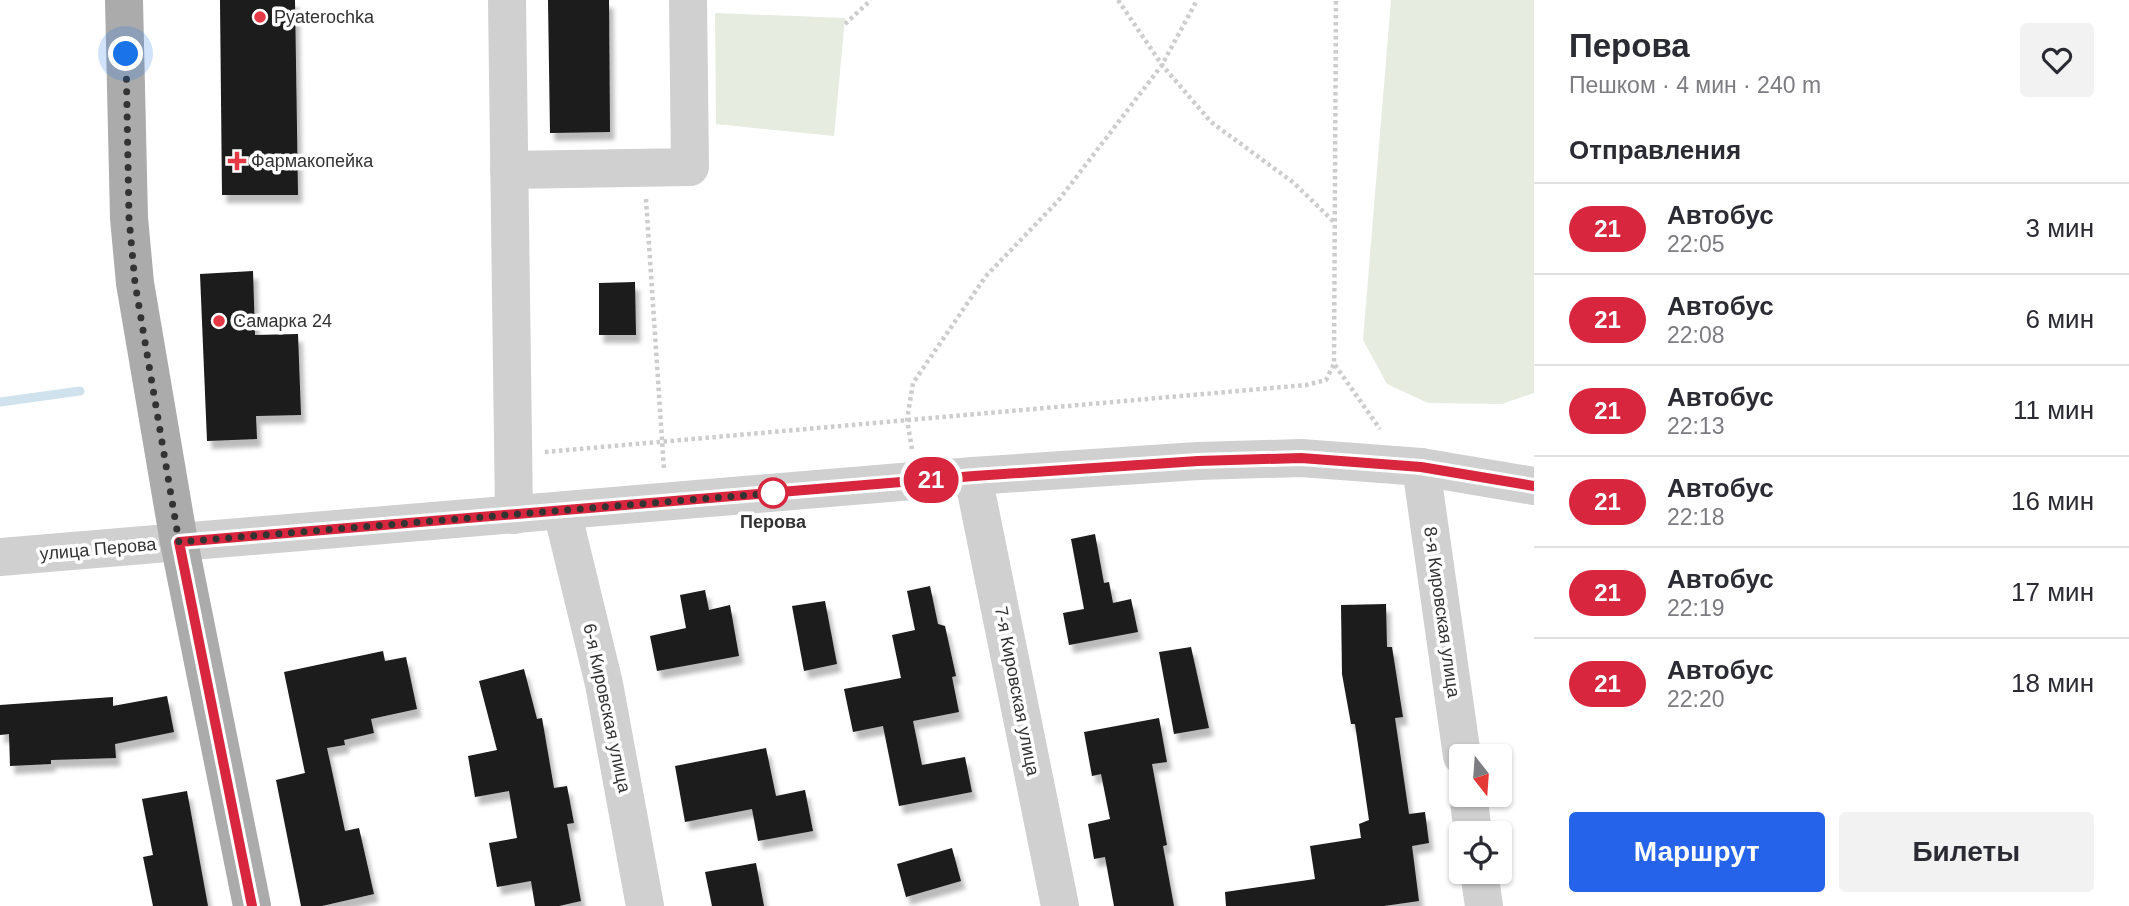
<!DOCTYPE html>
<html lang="ru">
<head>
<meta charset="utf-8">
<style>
	body { margin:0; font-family:Helvetica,sans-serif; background:#f2f2f3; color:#2b2b33; height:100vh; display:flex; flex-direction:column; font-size:26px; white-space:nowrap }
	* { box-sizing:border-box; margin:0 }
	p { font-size:23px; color:#7c7c81 }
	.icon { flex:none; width:38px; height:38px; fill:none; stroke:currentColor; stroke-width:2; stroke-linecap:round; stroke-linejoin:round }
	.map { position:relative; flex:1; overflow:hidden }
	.drawer { display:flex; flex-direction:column; background:#fff; width:595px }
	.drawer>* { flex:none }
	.badge { padding:0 14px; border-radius:23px; font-size:24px; line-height:46px }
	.needle { width:46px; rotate:163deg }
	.buttons { position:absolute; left:1449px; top:744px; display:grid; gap:14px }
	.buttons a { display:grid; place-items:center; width:63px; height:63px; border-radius:7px; background:#fff; box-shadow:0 2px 5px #0004; font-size:35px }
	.you { position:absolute; width:35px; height:35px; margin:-18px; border:5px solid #fff; border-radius:50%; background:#1a73e8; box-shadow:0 0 0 10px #1a73e833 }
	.map>.badge { position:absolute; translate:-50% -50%; box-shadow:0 0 0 4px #fff }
	h2 { padding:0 35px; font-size:26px; line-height:63px }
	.round { display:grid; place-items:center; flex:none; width:74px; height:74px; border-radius:7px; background:#f2f2f3 }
	.summary { display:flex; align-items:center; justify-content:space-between; height:119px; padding:0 35px }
	h1 { font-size:33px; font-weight:700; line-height:52px }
	.button { display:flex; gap:14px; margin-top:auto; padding:14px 35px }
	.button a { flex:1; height:80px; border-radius:7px; background:#2563eb; color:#fff; font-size:28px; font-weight:700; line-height:80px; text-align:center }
	.button a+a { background:#f2f2f3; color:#2b2b33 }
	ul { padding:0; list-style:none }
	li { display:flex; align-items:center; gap:21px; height:91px; padding:0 35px; border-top:2px solid #e1e1e2 }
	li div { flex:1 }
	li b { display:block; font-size:26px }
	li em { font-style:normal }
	li .badge { min-width:77px; font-weight:700; text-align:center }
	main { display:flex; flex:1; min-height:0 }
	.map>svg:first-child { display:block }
</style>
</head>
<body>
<main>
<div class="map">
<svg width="1534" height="906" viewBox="0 0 1534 906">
	<defs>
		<filter id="shadow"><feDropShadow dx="4.5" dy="8" stdDeviation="2" flood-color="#0004"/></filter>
	</defs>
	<rect width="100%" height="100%" fill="#fff"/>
	<!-- green -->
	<g fill="#e6ecdf">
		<path d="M1391 0H1534V393L1502 404 1428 403 1387 384 1363 340Z"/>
		<path d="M715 13 845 18 834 136 716 124Z"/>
	</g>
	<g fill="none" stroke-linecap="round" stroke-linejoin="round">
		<!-- stream -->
		<path stroke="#cfe2ee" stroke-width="9" d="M0 402 80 391"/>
	</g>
	<!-- building -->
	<g fill="#1a1a1a" filter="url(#shadow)">
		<path d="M220 0H295L298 195H222Z"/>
		<path d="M548 0H609L610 132 550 133Z"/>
		<path d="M253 271 255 335 298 334 301 415 256 416 257 439 207 441 200 274Z"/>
		<path d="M635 282 636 335H599V283Z"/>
		<path d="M1095 534 1104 583 1109 582 1113 603 1131 599 1138 632 1069 645 1063 613 1084 609 1071 539Z"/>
		<path d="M930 586 938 624 945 626 956 676 952 677 959 712 913 721 922 765 965 757 972 792 899 806 883 726 853 732 844 689 901 678 892 635 915 630 907 591Z"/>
		<path d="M705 590 709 610 730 605 739 656 657 671 650 636 686 628 680 595Z"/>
		<path d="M825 601 837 664 804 671 792 606Z"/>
		<path d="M1386 604 1387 647H1392L1403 717 1395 718 1409 814 1425 812 1429 843 1412 846 1419 901 1384 906H1226L1225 892 1315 879 1310 846 1361 838 1359 824 1369 820 1355 724H1351L1342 674 1341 605Z"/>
		<path d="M1191 647 1209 728 1174 734 1159 652Z"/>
		<path d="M383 651 385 661 406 657 417 709 371 719 374 733 344 740 345 745 327 748 345 831 359 828 374 894 322 906H301L276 780 305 773 284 672Z"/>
		<path d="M524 669 537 719 542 718 554 788 567 786 574 823 567 824 581 901 559 906H535L531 881 497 887 489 843 517 838 509 791 475 797 468 756 497 750 479 681Z"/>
		<path d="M167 696 174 732 115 744 116 758 51 760V764L10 766 9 734 0 735V705L113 697V706Z"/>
		<path d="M1159 718 1167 762 1152 764 1167 845 1163 846 1174 906H1114L1105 857 1094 859 1088 824 1110 819 1101 774 1092 776 1084 732Z"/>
		<path d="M766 748 776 796 805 790 813 831 758 841 752 809 685 822 675 766Z"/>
		<path d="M187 791 208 906H153L143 857 153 855 142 799Z"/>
		<path d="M952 848 961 881 906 897 897 864Z"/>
		<path d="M756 863 764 906H712L705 872Z"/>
	</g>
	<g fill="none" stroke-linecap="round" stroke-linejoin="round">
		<!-- path -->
		<g stroke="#cdcdcd" stroke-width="4.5" stroke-dasharray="3.5 3.5" stroke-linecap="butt">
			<path d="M1118 0 1162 65 1211 122 1294 183 1334 222"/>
			<path d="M845 24 871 0"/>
			<path d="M646 199 664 470"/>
			<path d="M1335 365 1380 429"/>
			<path d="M912 449 907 420 913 383 986 276 1058 201 1162 65 1197 0"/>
			<path d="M545 452 1306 385 1326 380 1334 364 1336 0"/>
		</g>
		<!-- minor -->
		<g stroke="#d0d0d0" stroke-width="38">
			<path d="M507 0 514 515"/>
			<path d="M509 170 690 167 688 0"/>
			<path d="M1421 467 1462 756"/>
			<path d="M973 476 1060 906"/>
			<path d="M562 511 604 684 645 906"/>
			<path d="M0 557 973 476 1198 461 1301 458 1421 467 1534 486"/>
			<path d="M1468 794 1473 833"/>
			<path d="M1479 872 1484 906"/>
		</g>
		<!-- major -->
		<path stroke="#ababab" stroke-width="38" d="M124 0 129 218 135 283 179 542 252 906"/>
	</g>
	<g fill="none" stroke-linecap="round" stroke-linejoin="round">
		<!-- line casing -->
		<g stroke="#fff" stroke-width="16">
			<path id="line" d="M252 906 179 542 974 476 1198 461 1301 458 1421 467 1534 486"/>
		</g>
		<!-- line -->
		<use href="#line" stroke="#d7263d" stroke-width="10"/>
		<!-- walk -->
		<path stroke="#333" stroke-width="7" stroke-dasharray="0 12.6" d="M126 54 129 218 135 283 179 542 773 493"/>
	</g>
	<!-- markers -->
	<g fill="#e63946" stroke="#fff" stroke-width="2.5">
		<circle cx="260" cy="17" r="7"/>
		<path d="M233.5 150.5h7v7h7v7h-7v7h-7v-7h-7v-7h7z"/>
		<circle cx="219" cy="321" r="7"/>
	</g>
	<circle fill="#fff" stroke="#d7263d" stroke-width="3.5" cx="773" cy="493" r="14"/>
	<g text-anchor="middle" stroke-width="7" stroke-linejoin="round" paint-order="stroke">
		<!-- poi labels -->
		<g font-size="18" fill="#333" stroke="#fff" text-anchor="start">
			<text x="274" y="23">Pyaterochka</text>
			<text x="251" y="167">Фармакопейка</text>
			<text x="233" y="327">Самарка 24</text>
		</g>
		<!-- stop labels -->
		<g font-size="18" font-weight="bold" fill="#333" stroke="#fff">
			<text x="773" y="528">Перова</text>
		</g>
		<!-- street labels -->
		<g font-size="18" fill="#333" stroke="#fff">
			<text transform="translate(98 549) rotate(-5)" y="6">улица Перова</text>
			<text transform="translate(1442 612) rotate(82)" y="6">8-я Кировская улица</text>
			<text transform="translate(1017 691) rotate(79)" y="6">7-я Кировская улица</text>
			<text transform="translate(607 708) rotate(78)" y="6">6-я Кировская улица</text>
		</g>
	</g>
</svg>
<div class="buttons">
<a><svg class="needle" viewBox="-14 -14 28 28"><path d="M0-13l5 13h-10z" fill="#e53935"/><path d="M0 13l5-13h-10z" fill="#7c7c81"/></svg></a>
<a><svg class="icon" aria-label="locate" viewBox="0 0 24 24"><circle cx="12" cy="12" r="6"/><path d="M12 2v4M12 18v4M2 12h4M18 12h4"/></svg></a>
</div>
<div class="you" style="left:126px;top:54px"></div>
<b class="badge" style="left:931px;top:480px;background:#d7263d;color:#fff">21</b>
</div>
<section class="drawer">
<div class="summary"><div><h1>Перова</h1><p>Пешком · 4 мин · 240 m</p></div><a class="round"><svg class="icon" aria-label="heart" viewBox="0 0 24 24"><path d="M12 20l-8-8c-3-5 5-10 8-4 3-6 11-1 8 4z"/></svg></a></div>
<h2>Отправления</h2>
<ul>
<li><span class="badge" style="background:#d7263d;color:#fff">21</span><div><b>Автобус</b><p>22:05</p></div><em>3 мин</em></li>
<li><span class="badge" style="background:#d7263d;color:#fff">21</span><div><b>Автобус</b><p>22:08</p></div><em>6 мин</em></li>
<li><span class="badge" style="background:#d7263d;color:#fff">21</span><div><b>Автобус</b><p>22:13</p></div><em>11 мин</em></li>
<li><span class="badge" style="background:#d7263d;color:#fff">21</span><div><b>Автобус</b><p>22:18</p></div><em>16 мин</em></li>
<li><span class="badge" style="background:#d7263d;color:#fff">21</span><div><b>Автобус</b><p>22:19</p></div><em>17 мин</em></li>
<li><span class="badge" style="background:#d7263d;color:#fff">21</span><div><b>Автобус</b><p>22:20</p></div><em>18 мин</em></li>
</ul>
<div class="button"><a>Маршрут</a><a>Билеты</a></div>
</section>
</main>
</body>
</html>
